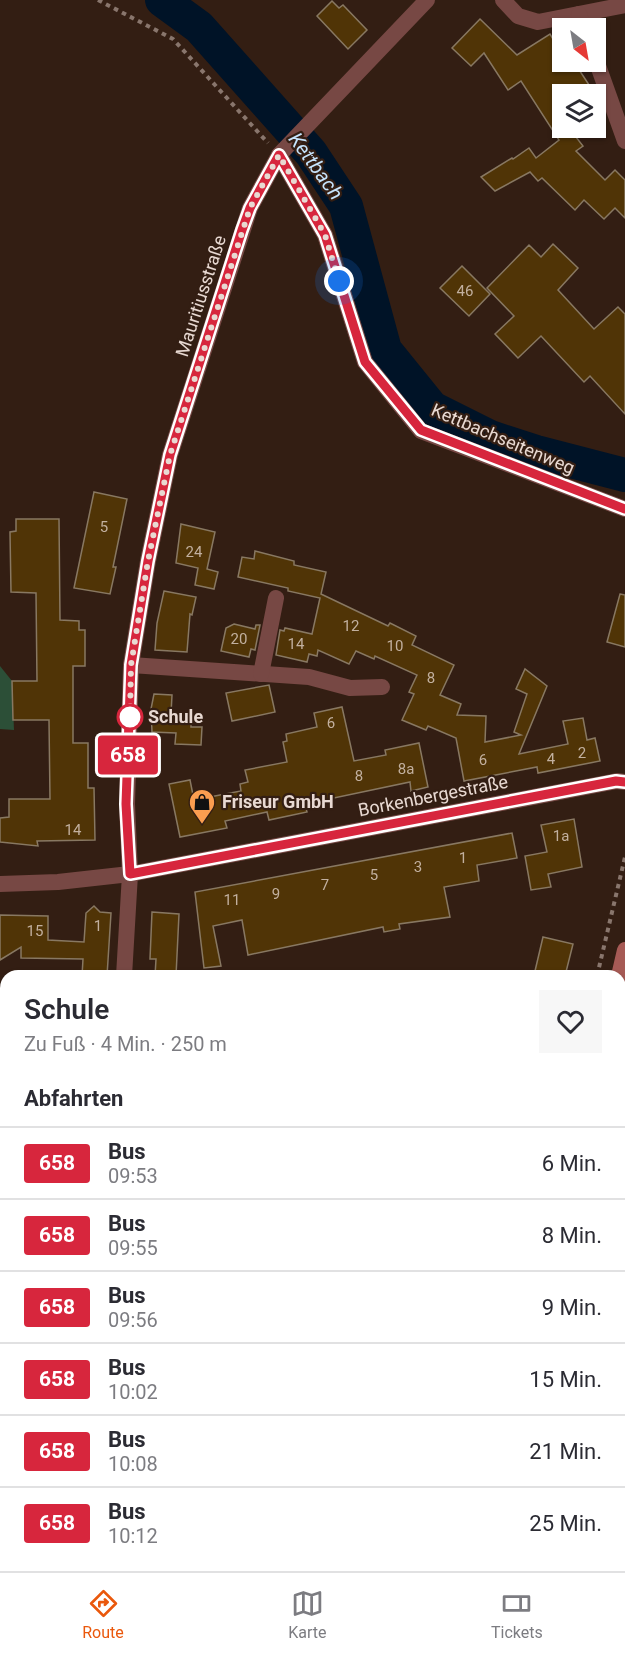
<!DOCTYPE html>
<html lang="de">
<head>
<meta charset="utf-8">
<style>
	body { margin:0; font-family:Roboto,sans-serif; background:#f7f7f7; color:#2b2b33; height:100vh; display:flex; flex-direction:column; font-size:22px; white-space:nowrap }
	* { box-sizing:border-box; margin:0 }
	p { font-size:20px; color:#7c7c81 }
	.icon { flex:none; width:33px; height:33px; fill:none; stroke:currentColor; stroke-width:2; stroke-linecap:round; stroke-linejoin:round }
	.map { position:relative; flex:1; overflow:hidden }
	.details { position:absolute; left:0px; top:970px; width:626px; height:602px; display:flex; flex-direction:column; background:#fff; border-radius:18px 18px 0 0; box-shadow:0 2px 4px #0004 }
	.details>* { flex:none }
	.badge { padding:0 12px; border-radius:4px; font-size:21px; line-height:39px }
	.needle { width:39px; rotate:149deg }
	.tools { position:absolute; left:552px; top:18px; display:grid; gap:12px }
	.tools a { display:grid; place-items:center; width:54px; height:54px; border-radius:0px; background:#fff; box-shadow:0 2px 4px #0004; font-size:30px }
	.you { position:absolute; width:30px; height:30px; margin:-15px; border:4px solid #fff; border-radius:50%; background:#1a73e8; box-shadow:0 0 0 9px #1a73e833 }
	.map>.badge { position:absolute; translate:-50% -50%; box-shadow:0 0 0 3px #fff }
	h2 { padding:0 24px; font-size:22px; line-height:54px }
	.round { display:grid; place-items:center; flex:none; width:63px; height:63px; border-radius:0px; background:#f7f7f7 }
	.headline { display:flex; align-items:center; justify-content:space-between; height:102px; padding:0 24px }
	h1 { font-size:28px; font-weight:600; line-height:45px }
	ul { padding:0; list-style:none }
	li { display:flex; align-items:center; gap:18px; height:72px; padding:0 24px; border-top:2px solid #e1e1e2 }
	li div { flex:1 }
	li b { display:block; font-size:22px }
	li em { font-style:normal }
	li .badge { min-width:66px; font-weight:700; text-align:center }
	.menu { display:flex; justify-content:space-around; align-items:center; height:84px; border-top:2px solid #e1e1e2; background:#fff; font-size:16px; color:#7c7c81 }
	.menu a { display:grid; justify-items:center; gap:3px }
	.menu .active { color:#ea580c }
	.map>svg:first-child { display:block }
</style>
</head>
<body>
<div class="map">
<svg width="625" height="1571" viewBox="0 0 625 1571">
	<rect width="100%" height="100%" fill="#331e13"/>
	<!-- green -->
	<path fill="#2c4f37" d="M0 666 12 681 14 730 0 729Z"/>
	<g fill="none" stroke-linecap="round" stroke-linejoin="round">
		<!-- stream -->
		<g stroke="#464e5a" stroke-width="6">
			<path d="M0 1123 6 1126"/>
			<path d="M620 1508 625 1512"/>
		</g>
		<!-- river -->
		<path stroke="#001327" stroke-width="34" d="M162 0 199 27 311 153 346 206 385 350 432 408 490 437 536 452 625 475"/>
	</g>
	<!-- building -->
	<g fill="#503406" stroke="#887862" stroke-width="1.5">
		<path d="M332 1 339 8 343 5 367 30 348 49 317 16Z"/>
		<path d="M480 19 517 55 550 34 562 54V62H574L595 94H562V128H569L583 146 576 151 605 180 615 170 625 180V218L615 208 604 219 584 200 575 210 542 178 538 181 530 172 495 191 481 177 512 158 513 159 529 148 536 158 559 140 521 81 508 90 484 53 471 66 452 48Z"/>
		<path d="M553 244 578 268 558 290 594 329 618 307 625 314V414L590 376 584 382 541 336 518 358 495 334 514 316 487 288 529 245 541 257Z"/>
		<path d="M462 266 490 294 469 316 440 288Z"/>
		<path d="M94 492 127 499 113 567H116L110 594 74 588Z"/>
		<path d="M16 519H59L60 620 79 621V630H85V666H73V743H88V788H94L95 840 37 841 38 846 0 842V818L9 817V799H50L49 720H13L12 681H37L36 593 11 592 10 532 16 531Z"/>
		<path d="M181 524 215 532 207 569 218 572 214 589 195 585 198 568 176 563Z"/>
		<path d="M255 551 294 561V565L326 572 321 594 388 626 390 623 416 636 412 645 454 665 440 695 461 704 457 715 486 716 485 742 521 735 514 732 527 694 516 689 525 669 547 686 519 754 568 744 563 721 583 718 587 740 595 738 600 761 538 773 537 767 464 781 456 738 428 726 426 730 402 720 414 694 409 692 417 675 375 656 374 659 356 651 349 664 318 650 317 656 309 654 307 662 276 655 280 630 284 631 285 628 312 634 320 598 288 591V588L238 577 242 557 254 559Z"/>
		<path d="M164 591 196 597 192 615 190 614 187 652 155 650 157 623Z"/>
		<path d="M620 594 625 595V647L607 642Z"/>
		<path d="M234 624 255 629 256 625H260L255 650 251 649 249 657 221 651 226 628Z"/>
		<path d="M269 685 275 712 232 721 226 693Z"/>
		<path d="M154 694 172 695 171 714 191 715V727H202L201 745 175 744 176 733 152 732 151 709Z"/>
		<path d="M342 707 354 761 386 755 385 750 419 743 428 787 411 791 410 782 305 804 307 812 269 820 267 812 225 821 227 828 180 837 169 784 190 780 194 800 241 791 240 784 248 782 245 770 287 762 283 742 287 741 286 734 317 727 314 713Z"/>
		<path d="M574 819 582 867 548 874 551 887 531 890 525 856 547 852 541 825Z"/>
		<path d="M512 833 517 858 477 865 479 881 444 887 450 917 399 924 400 929 384 932 383 927 248 955 242 920 213 926 221 966 204 968 195 892Z"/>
		<path d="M94 906 100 912 111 913 107 976H82L83 959 21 958V947L0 960V915L48 916V940L84 942 86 913Z"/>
		<path d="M152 912 179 914 176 976H155L156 959H150Z"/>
		<path d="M543 937 573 944 565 976 535 971Z"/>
	</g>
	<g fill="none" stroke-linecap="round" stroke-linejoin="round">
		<!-- path -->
		<g stroke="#89766d" stroke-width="4" stroke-dasharray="4.5 4.5" stroke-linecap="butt">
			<path d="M98 0 173 39 268 143"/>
			<path d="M597 976 625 857"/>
			<path d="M0 1140 6 1143"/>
			<path d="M147 1571 149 1566"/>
			<path d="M433 1571 434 1566"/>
		</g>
		<!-- minor -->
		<g stroke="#774844" stroke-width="16">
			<path d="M503 0 518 16 538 22 625 5"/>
			<path d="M579 14 584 28"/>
			<path d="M596 60 625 141"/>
			<path d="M279 155 325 235 365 362 421 431 625 509"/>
			<path d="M131 665 309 677 350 688 382 687"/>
			<path d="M261 674 276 598"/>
			<path d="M124 976 130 874 127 804 131 665 148 561 170 455 250 208 279 155 427 0"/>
			<path d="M0 1240 6 1233"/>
			<path d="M0 1403 6 1406"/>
			<path d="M620 1533 625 1537"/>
			<path d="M22 1571 24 1566"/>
		</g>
		<!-- tertiary -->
		<path stroke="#774844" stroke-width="16" d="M0 884 58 882 130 874 617 781 625 782"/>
		<!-- secondary -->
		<g stroke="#a65a55" stroke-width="16">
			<path d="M619 976 625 950"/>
			<path d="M479 1571 480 1566"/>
		</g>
	</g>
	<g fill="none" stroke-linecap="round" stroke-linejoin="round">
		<!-- line casing -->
		<g stroke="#fff" stroke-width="14">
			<path id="line" d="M625 509 421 430 365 362 325 235 279 155 250 208 242 230 170 455 148 561 131 665 126 804 130 874 616 781 625 782"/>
		</g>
		<!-- line -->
		<use href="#line" stroke="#d7263d" stroke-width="9"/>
		<!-- walk -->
		<path stroke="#e8d9d2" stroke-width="6" stroke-dasharray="0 10.8" d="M130 717 131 665 148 561 170 455 250 208 279 155 325 235 339 281"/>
	</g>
	<!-- icons -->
	<defs>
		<g id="shop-pin" transform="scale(1.35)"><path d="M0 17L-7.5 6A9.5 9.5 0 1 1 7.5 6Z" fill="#fb9e50" stroke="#331e13"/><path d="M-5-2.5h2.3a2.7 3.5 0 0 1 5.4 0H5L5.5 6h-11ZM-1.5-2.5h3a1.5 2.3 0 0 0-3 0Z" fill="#111"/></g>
	</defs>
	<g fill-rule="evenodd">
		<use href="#shop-pin" x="202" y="802"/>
	</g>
	<!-- markers -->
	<circle fill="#fff" stroke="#d7263d" stroke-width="3" cx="130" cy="717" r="12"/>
	<g text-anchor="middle" stroke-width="4.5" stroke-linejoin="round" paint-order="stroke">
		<!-- number labels -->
		<g font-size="15" fill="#c2b09f">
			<text x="465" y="296">46</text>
			<text x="104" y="532">5</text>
			<text x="194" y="557">24</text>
			<text x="351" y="631">12</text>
			<text x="239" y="644">20</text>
			<text x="296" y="649">14</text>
			<text x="395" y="651">10</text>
			<text x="431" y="683">8</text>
			<text x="331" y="728">6</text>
			<text x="582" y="758">2</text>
			<text x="551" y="764">4</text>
			<text x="483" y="765">6</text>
			<text x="406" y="774">8a</text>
			<text x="359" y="781">8</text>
			<text x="73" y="835">14</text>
			<text x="561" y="841">1a</text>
			<text x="463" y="863">1</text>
			<text x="418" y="872">3</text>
			<text x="374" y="880">5</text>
			<text x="325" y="890">7</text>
			<text x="276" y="899">9</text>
			<text x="232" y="905">11</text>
			<text x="98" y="931">1</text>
			<text x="35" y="936">15</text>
		</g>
		<!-- street labels -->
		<g font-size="18" fill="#e8d9d2" stroke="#331e13">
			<text transform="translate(201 296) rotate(-72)" y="6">Mauritiusstraße</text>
			<text transform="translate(503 439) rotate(23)" y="6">Kettbachseitenweg</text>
			<text transform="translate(433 796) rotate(-11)" y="6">Borkenbergestraße</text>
		</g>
		<!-- stop labels -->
		<g font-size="18" font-weight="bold" fill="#e8d9d2" stroke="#331e13" text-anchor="start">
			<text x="148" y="723">Schule</text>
		</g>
		<!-- poi labels -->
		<g font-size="18" font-weight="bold" fill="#e8d9d2" stroke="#331e13" text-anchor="start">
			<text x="222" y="808">Friseur GmbH</text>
		</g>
		<!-- water labels -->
		<g font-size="20" font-style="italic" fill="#c6e4fd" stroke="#331e13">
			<text transform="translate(316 166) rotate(54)" y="7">Kettbach</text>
		</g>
	</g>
</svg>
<div class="tools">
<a><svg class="needle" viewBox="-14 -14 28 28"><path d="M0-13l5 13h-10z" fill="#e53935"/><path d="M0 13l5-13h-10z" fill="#7c7c81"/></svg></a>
<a><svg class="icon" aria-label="layers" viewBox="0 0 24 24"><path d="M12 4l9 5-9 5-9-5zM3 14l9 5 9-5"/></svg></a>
</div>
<div class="you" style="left:339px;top:281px"></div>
<b class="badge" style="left:128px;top:755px;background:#d7263d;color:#fff">658</b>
<section class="details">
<div class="headline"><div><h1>Schule</h1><p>Zu Fuß · 4 Min. · 250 m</p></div><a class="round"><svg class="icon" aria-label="heart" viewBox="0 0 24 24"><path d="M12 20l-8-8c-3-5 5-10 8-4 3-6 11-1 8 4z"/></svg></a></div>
<h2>Abfahrten</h2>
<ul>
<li><span class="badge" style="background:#d7263d;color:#fff">658</span><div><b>Bus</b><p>09:53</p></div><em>6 Min.</em></li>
<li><span class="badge" style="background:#d7263d;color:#fff">658</span><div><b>Bus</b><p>09:55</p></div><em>8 Min.</em></li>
<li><span class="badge" style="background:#d7263d;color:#fff">658</span><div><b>Bus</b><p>09:56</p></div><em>9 Min.</em></li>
<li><span class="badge" style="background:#d7263d;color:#fff">658</span><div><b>Bus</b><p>10:02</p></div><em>15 Min.</em></li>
<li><span class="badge" style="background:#d7263d;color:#fff">658</span><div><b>Bus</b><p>10:08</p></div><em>21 Min.</em></li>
<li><span class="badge" style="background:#d7263d;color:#fff">658</span><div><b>Bus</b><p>10:12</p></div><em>25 Min.</em></li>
</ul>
</section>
</div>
<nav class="menu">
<a class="active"><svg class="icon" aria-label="directions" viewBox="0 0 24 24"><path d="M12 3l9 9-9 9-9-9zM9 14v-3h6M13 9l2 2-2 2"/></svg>Route</a>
<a><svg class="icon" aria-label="map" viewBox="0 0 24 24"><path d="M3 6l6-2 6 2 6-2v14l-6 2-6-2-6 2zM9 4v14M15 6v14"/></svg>Karte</a>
<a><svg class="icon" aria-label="tickets" viewBox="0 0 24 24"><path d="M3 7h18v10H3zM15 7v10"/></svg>Tickets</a>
</nav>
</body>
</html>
